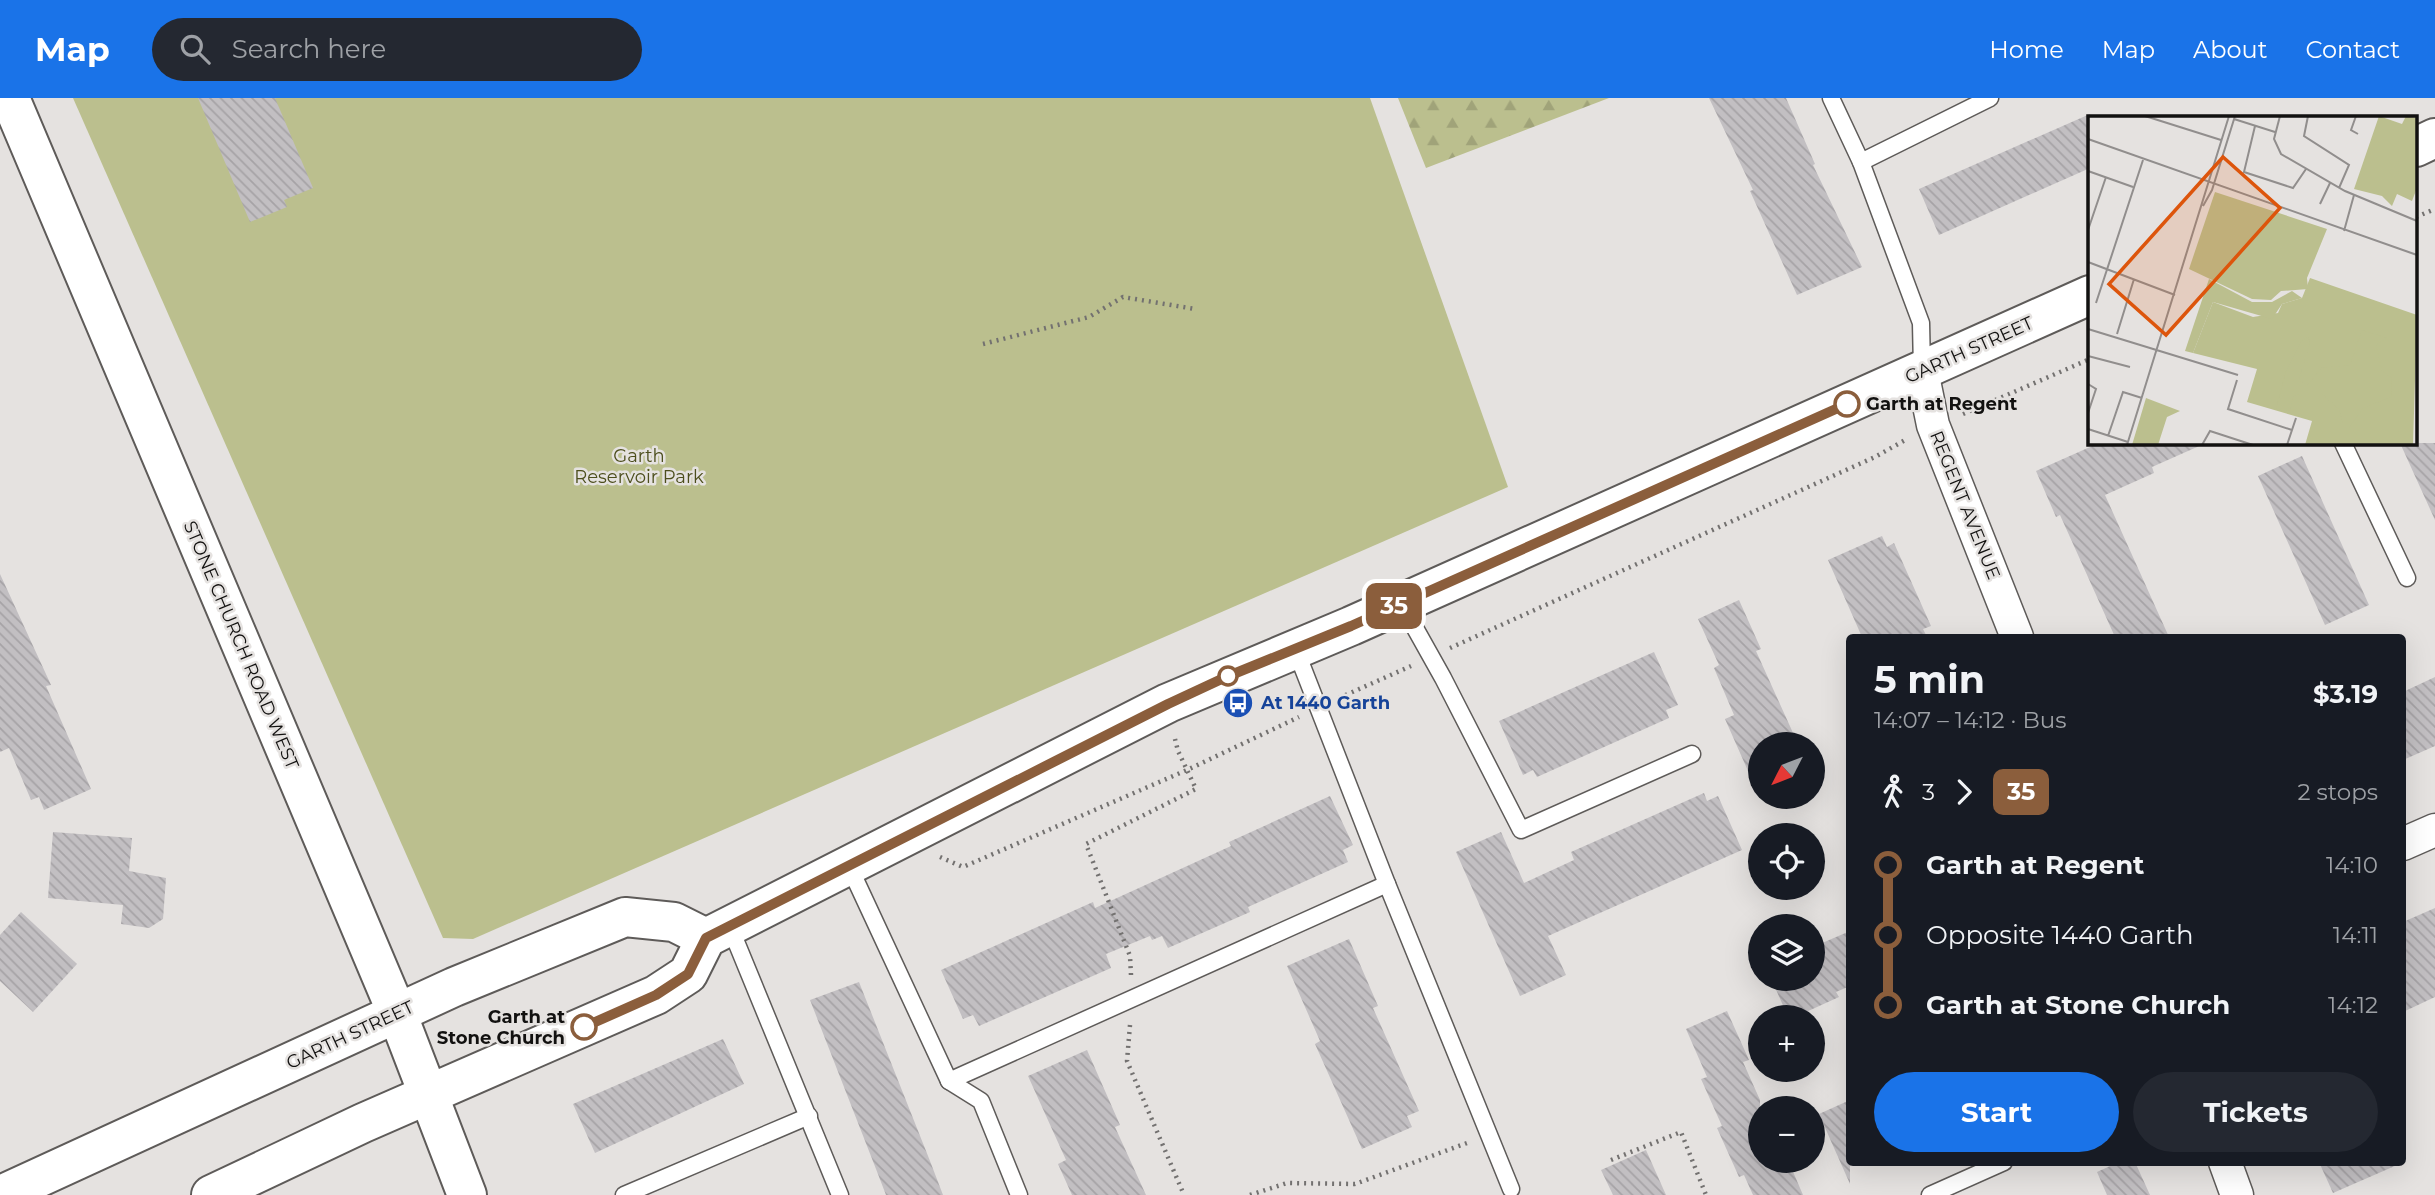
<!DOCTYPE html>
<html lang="en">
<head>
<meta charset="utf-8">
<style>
	body { margin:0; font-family:Montserrat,sans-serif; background:#242831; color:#f1f3f6; height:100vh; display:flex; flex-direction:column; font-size:26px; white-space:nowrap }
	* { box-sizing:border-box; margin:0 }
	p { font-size:23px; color:#9ea1a6 }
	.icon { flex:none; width:38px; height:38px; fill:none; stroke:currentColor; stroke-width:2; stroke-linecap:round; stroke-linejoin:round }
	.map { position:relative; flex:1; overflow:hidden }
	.sheet { position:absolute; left:1846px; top:536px; width:560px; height:532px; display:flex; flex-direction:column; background:#171b24; border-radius:7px; box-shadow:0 7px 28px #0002 }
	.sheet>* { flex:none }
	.badge { padding:0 14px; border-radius:10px; font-size:24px; line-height:46px }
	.needle { width:46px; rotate:228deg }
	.controls { position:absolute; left:1748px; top:634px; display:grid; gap:14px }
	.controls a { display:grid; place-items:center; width:77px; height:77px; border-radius:50%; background:#171b24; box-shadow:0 7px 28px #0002; font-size:35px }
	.map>.badge { position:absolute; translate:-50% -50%; box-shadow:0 0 0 4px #fff }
	.legs { display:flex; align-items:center; gap:10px; height:77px; padding:0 28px; font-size:23px }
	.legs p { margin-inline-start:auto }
	.summary { display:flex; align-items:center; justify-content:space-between; height:119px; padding:0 28px }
	h1 { font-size:38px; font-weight:700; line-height:52px }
	.button { display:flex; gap:14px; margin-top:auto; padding:14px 28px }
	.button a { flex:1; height:80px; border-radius:42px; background:#1a73e8; color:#fff; font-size:28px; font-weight:700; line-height:80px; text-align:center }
	.button a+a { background:#242831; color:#f1f3f6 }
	ul { padding:0 28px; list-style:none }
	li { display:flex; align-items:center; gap:24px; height:70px; font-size:26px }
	li i { display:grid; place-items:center; width:10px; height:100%; margin:0 9px; background:currentColor }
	li i::after { content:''; width:18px; height:18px; margin:-9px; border:5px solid; border-radius:50%; background:#171b24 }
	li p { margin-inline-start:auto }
	li:first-child i { background:linear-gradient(#0000 50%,currentColor 0) }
	li:last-child i { background:linear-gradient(currentColor 50%,#0000 0) }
	header { display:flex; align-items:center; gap:42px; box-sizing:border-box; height:98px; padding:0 35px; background:#1a73e8; color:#fff }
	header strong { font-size:33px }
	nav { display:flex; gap:38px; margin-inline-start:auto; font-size:24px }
	.search { width:490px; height:63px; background:#242831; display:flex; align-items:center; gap:18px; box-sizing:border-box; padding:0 24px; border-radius:38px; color:#9ea1a6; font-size:26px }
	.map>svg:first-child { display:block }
</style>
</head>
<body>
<header>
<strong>Map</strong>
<div class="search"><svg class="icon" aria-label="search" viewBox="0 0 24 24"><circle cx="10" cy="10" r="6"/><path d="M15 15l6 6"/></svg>Search here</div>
<nav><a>Home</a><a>Map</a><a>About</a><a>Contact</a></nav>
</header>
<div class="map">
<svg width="2435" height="1097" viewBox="0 0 2435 1097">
	<defs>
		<pattern id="forest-firs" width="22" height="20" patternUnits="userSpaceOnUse" patternTransform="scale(1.75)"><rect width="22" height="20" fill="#bbbf8e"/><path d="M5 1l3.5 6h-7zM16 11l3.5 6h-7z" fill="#a0a379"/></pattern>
		<pattern id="building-back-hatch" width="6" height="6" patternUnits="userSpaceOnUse" patternTransform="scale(1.75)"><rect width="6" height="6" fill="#c2bfc2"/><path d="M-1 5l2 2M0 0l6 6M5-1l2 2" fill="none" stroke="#a6a3a6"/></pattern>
	</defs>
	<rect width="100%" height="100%" fill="#e5e2e0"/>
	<!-- forest -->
	<path fill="url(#forest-firs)" d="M1398 0H1609L1426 70Z"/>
	<!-- park -->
	<path fill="#bbbf8e" d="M73 0H1370L1508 389 473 841 443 840Z"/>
	<!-- building -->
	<g fill="url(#building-back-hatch)">
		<path d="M198 0H275L313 90 284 102 287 109 250 124Z"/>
		<path d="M1709 0H1786L1815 66 1813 67 1862 169 1797 197 1750 93 1753 92Z"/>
		<path d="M2090 16V70L1939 137 1919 91Z"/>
		<path d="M2099 345H2206L2152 369 2154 375 2105 397 2169 539H2115L2060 417 2056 419 2036 373Z"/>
		<path d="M2400 345H2435V422Z"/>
		<path d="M2302 358 2369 507 2325 527 2258 378Z"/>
		<path d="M1882 438 1887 449 1894 445 1931 528 1923 531 1927 539H1862L1828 462Z"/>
		<path d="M0 476 51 587 46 588 91 691 44 712 39 699 31 702 9 650 0 654Z"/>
		<path d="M1739 502 1761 551 1756 553 1798 646H1760V700L1725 621 1734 617 1714 570 1719 567 1698 521Z"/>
		<path d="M1654 554 1678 607 1666 612 1669 620 1537 679 1533 672 1523 677 1499 623Z"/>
		<path d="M2435 579V648L2403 662V594Z"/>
		<path d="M1704 695 1707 703 1718 698 1742 752 1548 838 1566 877 1520 898 1456 754 1501 734 1524 785 1574 762 1571 754Z"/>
		<path d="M1330 698 1353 747 1343 752 1348 764 1248 809 1250 814 1168 850 1162 838 1152 842 1150 838 1106 856 1111 870 979 928 973 917 963 921 941 872 1093 804 1095 810 1231 748 1229 744Z"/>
		<path d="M53 734 132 740 129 773 166 780 163 821 149 830 121 826 123 807 48 800Z"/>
		<path d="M2435 810V899L2403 914V824Z"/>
		<path d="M21 814 77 866 33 914 0 883V837Z"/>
		<path d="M1850 833V888L1836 894 1839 899 1795 919H1788L1771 880H1813V849Z"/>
		<path d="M1349 841 1378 908 1373 910 1419 1013 1407 1018 1412 1029 1362 1051 1315 946 1320 943 1287 868Z"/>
		<path d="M859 884 930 1063 943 1097H886L876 1071 810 902Z"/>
		<path d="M1727 913 1749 962 1743 964 1760 1002V1062H1788L1803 1097H1753L1744 1077 1739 1079 1717 1030 1722 1028 1701 981 1707 979 1686 931Z"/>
		<path d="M723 941 744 986 595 1055 573 1006Z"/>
		<path d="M1087 952 1120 1027 1115 1029 1146 1097H1072L1058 1066 1066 1062 1028 978Z"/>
		<path d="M1850 1002V1086L1819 1016Z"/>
		<path d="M1646 1052 1666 1097H1613L1601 1072Z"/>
		<path d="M2119 1064H2135L2150 1097H2107L2097 1074Z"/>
		<path d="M2319 1064H2404L2333 1095Z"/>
	</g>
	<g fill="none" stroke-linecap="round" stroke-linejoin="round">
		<!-- service casing -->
		<g stroke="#5e5b59" stroke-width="19">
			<g id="service">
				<path d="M1831 0 1861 64 1921 225 1922 271"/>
				<path d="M1861 64 1990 0"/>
				<path d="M2343 345 2407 480"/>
				<path d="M1401 505 1443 580 1521 732 1692 656"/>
				<path d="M1295 550 1387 786 1511 1091"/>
				<path d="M849 768 949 983 981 1003 1019 1097"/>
				<path d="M730 829 840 1097"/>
				<path d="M949 983 1387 786"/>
				<path d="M624 1097 809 1018"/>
				<path d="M1930 1097 2004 1064"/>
			</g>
		</g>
		<!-- minor casing -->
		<g stroke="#5e5b59" stroke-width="35">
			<g id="minor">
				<path d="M1922 273 1933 327 2017 539"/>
				<path d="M2403 746 2435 732"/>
				<path d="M2225 1064 2237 1097"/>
			</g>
		</g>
		<!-- secondary casing -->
		<g stroke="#5e5b59" stroke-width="42">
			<g id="secondary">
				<path d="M10 0 397 915 467 1097"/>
				<path d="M2416 49 2435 40"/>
				<path d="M1 1097 454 889 625 819 674 824 706 840"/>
				<path d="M211 1097 363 1025 656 897 688 876 706 840 1168 605 1351 528 2090 197"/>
			</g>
		</g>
		<!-- path -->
		<g stroke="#737170" stroke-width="4.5" stroke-dasharray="2 5" stroke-linecap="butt">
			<path d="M2416 119 2435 111"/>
			<path d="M983 246 1089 219 1123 199 1195 211"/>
			<path d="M1963 316 2090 261"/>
			<path d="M1450 550 1875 359 1907 341"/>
			<path d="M1339 600 1411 568"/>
			<path d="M940 759 963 769 1187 672 1299 619"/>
			<path d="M1131 877 1130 858 1086 746 1196 691 1178 653 1175 641"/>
			<path d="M1130 927 1127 963 1184 1097"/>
			<path d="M1611 1062 1681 1034 1706 1097"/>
			<path d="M1250 1097 1287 1085 1355 1086 1467 1045"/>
		</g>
		<!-- service -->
		<use href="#service" stroke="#fff" stroke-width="16"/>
		<!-- minor -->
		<use href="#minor" stroke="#fff" stroke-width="32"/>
		<!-- secondary -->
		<use href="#secondary" stroke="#fff" stroke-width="38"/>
	</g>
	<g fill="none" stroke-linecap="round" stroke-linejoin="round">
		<!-- line-1 casing -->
		<g stroke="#fff" stroke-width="16">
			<path id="line-1" d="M584 929 656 897 688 876 706 840 1168 606 1226 579 1351 528 1847 306"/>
		</g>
		<!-- line-1 -->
		<use href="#line-1" stroke="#8b5e3c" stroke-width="10"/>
	</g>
	<!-- icons -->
	<defs>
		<g id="bus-disc" transform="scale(1.575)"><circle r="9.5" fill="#1a4fb4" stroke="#e5e2e0"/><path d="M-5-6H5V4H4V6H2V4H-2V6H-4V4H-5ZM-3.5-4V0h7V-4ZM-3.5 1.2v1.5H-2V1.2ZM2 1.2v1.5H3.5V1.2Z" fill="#fff"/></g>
	</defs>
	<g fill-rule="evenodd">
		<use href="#bus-disc" x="1238" y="605"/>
	</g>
	<!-- markers -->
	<g fill="#fff" stroke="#8b5e3c" stroke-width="3.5">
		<circle cx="1847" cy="306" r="12"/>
		<circle cx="1228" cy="578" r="9"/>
		<circle cx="584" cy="929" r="12"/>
	</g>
	<g text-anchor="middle" stroke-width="5" stroke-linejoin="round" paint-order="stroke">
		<!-- street labels -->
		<g font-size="18" fill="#121110" stroke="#e5e2e0">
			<text transform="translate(1969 252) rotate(-24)" y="6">GARTH STREET</text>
			<text transform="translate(1965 407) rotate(68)" y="6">REGENT AVENUE</text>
			<text transform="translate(241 547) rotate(67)" y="6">STONE CHURCH ROAD WEST</text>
			<text transform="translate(350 937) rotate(-25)" y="6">GARTH STREET</text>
		</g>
		<!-- stop labels -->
		<g font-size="18" font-weight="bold" fill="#121110" stroke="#e5e2e0" text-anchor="start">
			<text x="1866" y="312">Garth at Regent</text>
			<text x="565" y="925" text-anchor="end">Garth at<tspan x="565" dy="21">Stone Church</tspan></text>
		</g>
		<!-- park labels -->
		<g font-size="18" fill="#4c4e1c" stroke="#e5e2e0">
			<text x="639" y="364">Garth<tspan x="639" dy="21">Reservoir Park</tspan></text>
		</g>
		<!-- transit labels -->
		<g font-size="18" font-weight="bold" fill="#164399" stroke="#e5e2e0" text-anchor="start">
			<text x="1261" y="611">At 1440 Garth</text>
		</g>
	</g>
	<!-- overview -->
	<g transform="translate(2088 18)">
		<rect width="329" height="329" fill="#e5e2e0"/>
		<path d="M222 162 329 199 325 329H217L224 305 159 286 169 253 105 237 125 186 165 201 190 197 194 188 214 182Z" fill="#bbbf8e"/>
		<path d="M291 0 314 8 318 0 329 2V72L324 85 309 78 304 90 294 80 266 73ZM121 163 164 186H184L204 175 214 182 194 188 184 203 125 186 105 237 97 235ZM274 214 299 222 288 229 294 255 304 262 303 281 275 292 261 312 255 308 251 293 234 278H211L205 281 202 295 188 293 198 255 213 225 220 221 222 226 211 264 220 269 233 252 262 249ZM58 282 92 295 79 301 70 329H44Z" fill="#bbbf8e"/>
		<path d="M127 76 239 113 219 162 220 173 193 175 183 184 164 183 101 153Z" fill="#bbbf8e"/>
		<path fill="none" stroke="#918e8d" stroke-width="2" d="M57 0 133 24M192 0 186 23 193 38 257 75 329 105M220 0 216 20 261 49 251 72M268 0 263 14 270 18M146 3 187 16M167 10 156 56 205 72 218 53M0 23 329 139M0 55 45 71M232 88 242 67M115 90 124 74 147 0M0 114 18 61M256 115 266 79M0 146 87 179M8 187 55 44M0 213 150 259M29 218 46 163M0 240 42 251M149 264 140 293 204 314M0 268 8 273 0 297M0 313 40 326M20 320 35 276 54 282M39 329 141 0M114 329 122 315 165 329M199 329 208 302"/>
		<path fill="#dd550c" fill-opacity="0.15" stroke="#dd550c" stroke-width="3.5" d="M135 41 192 92 78 219 21 168Z"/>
		<rect width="329" height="329" fill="none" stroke="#121110" stroke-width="3.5"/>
	</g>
</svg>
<div class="controls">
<a><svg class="needle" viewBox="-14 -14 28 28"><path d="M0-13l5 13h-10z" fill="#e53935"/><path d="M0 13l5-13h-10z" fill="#9ea1a6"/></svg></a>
<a><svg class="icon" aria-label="locate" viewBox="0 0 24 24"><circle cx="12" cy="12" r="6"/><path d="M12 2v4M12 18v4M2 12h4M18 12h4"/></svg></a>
<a><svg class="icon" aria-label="layers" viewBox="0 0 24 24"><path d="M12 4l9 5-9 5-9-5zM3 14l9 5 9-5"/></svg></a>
<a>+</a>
<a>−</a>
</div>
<b class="badge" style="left:1394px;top:508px;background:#8b5e3c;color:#fff">35</b>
<section class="sheet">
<div class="summary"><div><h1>5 min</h1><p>14:07 – 14:12 · Bus</p></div><b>$3.19</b></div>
<div class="legs"><svg class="icon" aria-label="walk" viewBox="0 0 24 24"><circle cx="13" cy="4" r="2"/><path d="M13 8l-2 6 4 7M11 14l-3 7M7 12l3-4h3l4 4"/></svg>3<svg class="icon" aria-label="forward" viewBox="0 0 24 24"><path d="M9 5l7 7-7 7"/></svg><b class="badge" style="background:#8b5e3c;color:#fff">35</b><p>2 stops</p></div>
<ul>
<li><i style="color:#8b5e3c"></i><b>Garth at Regent</b><p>14:10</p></li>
<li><i style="color:#8b5e3c"></i><span>Opposite 1440 Garth</span><p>14:11</p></li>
<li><i style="color:#8b5e3c"></i><b>Garth at Stone Church</b><p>14:12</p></li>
</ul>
<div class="button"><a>Start</a><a>Tickets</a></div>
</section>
</div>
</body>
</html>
